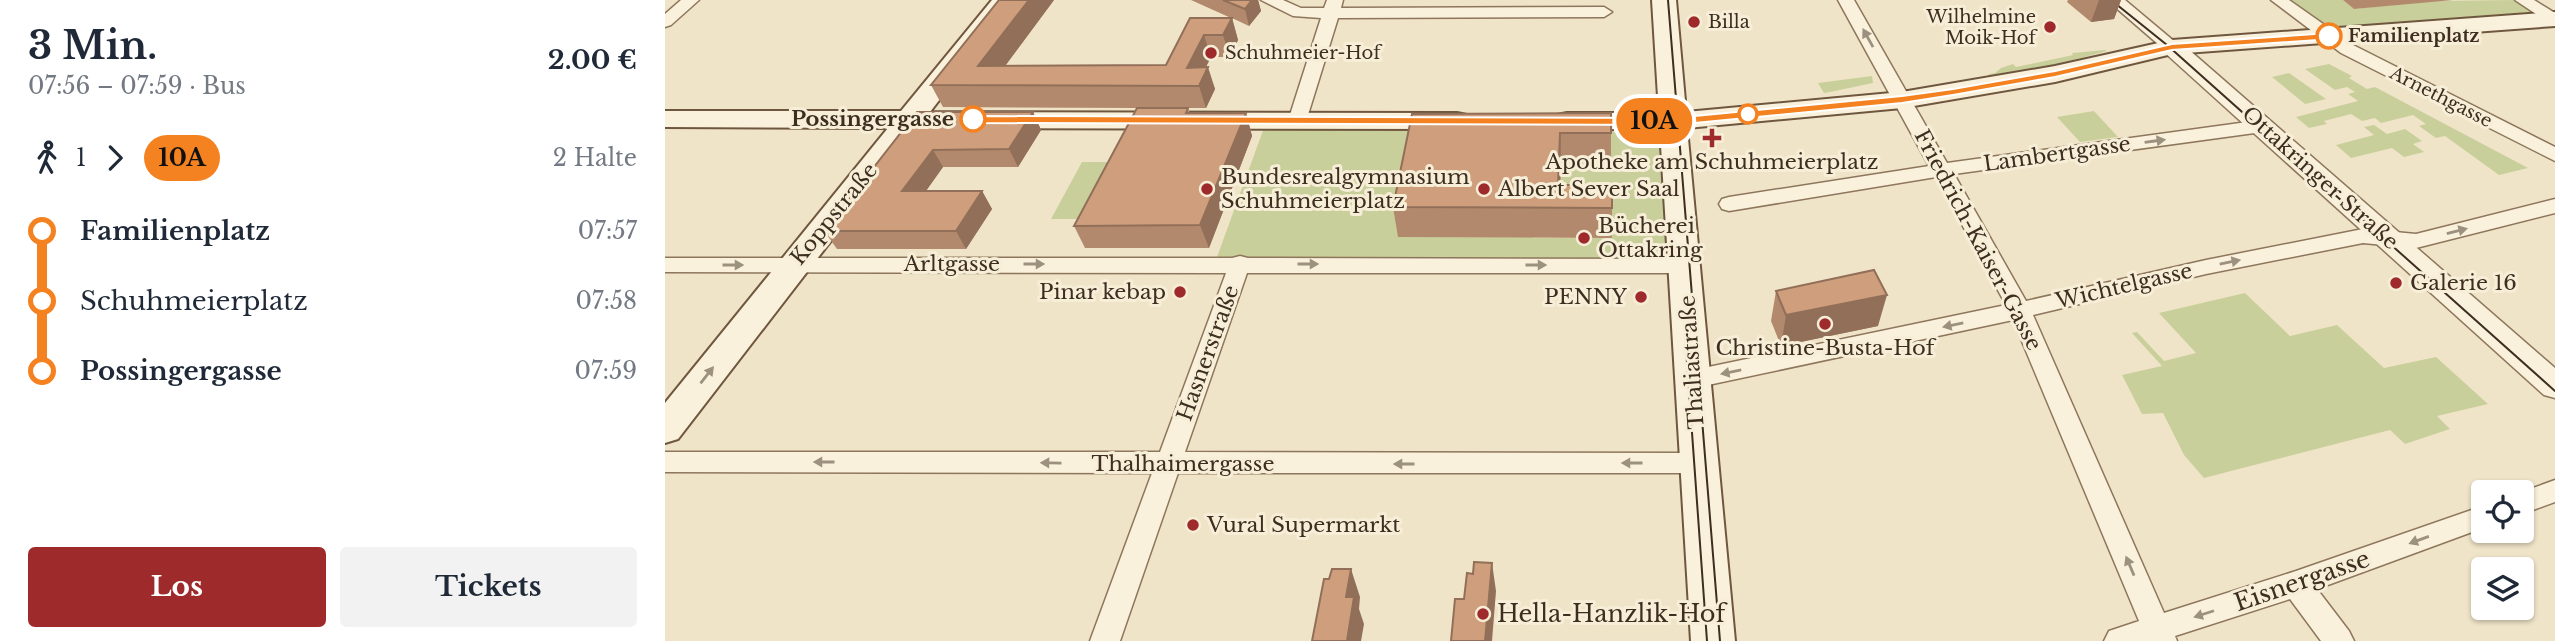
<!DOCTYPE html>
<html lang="de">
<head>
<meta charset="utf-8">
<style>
	body { margin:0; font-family:"Libre Baskerville",serif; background:#f2f2f3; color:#1f2937; height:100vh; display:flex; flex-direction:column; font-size:26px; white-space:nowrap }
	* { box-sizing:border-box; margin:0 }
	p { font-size:23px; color:#747a83 }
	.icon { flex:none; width:38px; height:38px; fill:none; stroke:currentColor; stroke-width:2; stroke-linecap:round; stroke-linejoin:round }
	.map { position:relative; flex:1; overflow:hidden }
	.panel { display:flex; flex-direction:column; background:#fff; width:665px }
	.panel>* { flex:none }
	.badge { padding:0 14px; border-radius:23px; font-size:24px; line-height:46px }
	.tools { position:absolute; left:1806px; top:480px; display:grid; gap:14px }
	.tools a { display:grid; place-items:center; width:63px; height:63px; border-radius:7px; background:#fff; box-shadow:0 2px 5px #0004; font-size:35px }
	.map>.badge { position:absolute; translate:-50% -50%; box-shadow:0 0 0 4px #fff }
	.legs { display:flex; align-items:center; gap:10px; height:77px; padding:0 28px; font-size:23px }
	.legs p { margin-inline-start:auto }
	.headline { display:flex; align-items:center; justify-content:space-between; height:119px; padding:0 28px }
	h1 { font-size:38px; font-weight:800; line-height:52px }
	.primary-button { display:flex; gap:14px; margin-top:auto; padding:14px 28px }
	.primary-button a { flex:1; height:80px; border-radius:7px; background:#9e2a2b; color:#fff; font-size:28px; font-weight:800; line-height:80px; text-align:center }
	.primary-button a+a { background:#f2f2f3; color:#1f2937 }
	ul { padding:0 28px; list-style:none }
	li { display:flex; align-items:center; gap:24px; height:70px; font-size:26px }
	li i { display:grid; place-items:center; width:10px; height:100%; margin:0 9px; background:currentColor }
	li i::after { content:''; width:18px; height:18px; margin:-9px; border:5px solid; border-radius:50%; background:#fff }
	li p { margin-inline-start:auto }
	li:first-child i { background:linear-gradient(#0000 50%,currentColor 0) }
	li:last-child i { background:linear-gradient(currentColor 50%,#0000 0) }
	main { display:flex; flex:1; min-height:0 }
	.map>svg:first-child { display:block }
</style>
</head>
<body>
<main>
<section class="panel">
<div class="headline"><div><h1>3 Min.</h1><p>07:56 – 07:59 · Bus</p></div><b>2.00 €</b></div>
<div class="legs"><svg class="icon" aria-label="walk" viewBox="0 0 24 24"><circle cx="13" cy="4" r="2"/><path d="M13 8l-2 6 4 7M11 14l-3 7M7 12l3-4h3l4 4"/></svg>1<svg class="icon" aria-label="forward" viewBox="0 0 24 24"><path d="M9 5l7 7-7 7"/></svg><b class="badge" style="background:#f58220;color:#111">10A</b><p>2 Halte</p></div>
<ul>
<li><i style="color:#f58220"></i><b>Familienplatz</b><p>07:57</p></li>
<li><i style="color:#f58220"></i><span>Schuhmeierplatz</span><p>07:58</p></li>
<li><i style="color:#f58220"></i><b>Possingergasse</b><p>07:59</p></li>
</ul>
<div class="primary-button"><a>Los</a><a>Tickets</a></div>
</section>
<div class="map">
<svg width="1890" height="641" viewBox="0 0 1890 641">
	<rect width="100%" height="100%" fill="#f0e4c8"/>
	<!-- green -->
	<g fill="#c9cf9b" fill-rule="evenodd">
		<path d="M1625 0H1678L1689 9 1765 1 1849 0 1868 12 1672 27 1657 23Z"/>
		<path d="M1440 50 1442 51 1368 71 1322 78 1324 74 1330 73 1336 68 1348 64 1351 67 1408 55 1407 53Z"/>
		<path d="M1664 64 1687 76 1684 78 1702 89 1710 87 1863 168 1834 175 1780 136 1771 138 1754 126 1761 124 1748 115 1716 123 1710 118 1697 121 1686 114 1659 121 1662 124 1644 128 1631 117 1693 101 1683 94 1690 92 1682 87 1670 90 1640 69Z"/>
		<path d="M1624 73 1661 99 1640 104 1607 77Z"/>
		<path d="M1207 76 1208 83 1165 92 1159 93 1153 83Z"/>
		<path d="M1429 111 1453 137 1415 142 1392 117Z"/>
		<path d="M1009 121 1020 266 575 263 552 257 600 125ZM875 143 946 162 894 163 885 215 947 238H868Z"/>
		<path d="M1709 125 1722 134 1740 129 1757 141 1748 144 1759 152 1739 157 1727 148 1686 158 1671 145 1709 135 1699 127Z"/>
		<path d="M417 162H456L428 219H386Z"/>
		<path d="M1580 293 1625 336 1672 325 1719 368 1771 357 1823 404 1772 416 1785 429 1740 444 1725 430 1539 478 1519 455 1498 413 1477 414 1457 375 1497 366 1467 333 1472 332 1499 361 1531 353 1494 313Z"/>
	</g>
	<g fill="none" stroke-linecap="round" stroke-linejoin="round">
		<!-- minor casing -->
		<g stroke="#8d765c" stroke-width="3">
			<g id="minor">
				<path d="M16 0H34L6 25 0 27V14Z"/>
				<path d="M596 0H618L636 8H659L662 0H678L676 8 939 7 947 12 939 17 673 18 642 118 633 124 624 118 656 18 628 16Z"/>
				<path d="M1173 0H1189L1282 163 1597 120 1606 126 1597 132 1289 174 1361 301 1541 260 1698 229 1751 234 1890 199V213L1751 248 1698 243 1541 274 1368 315 1499 613 1631 571 1818 506V528L1652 589 1684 631 1689 641H1656L1625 599 1510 636 1512 641H1439L1444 631 1474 621 1348 320 1029 388 1021 385 1017 379 1021 373 1029 370 1341 305 1271 177 1064 211 1057 209 1054 204 1057 199 1064 197 1264 166Z"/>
				<path d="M1442 0H1460L1516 47 1513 51H1501Z"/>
				<path d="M1606 0H1624L1688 45 1890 147V161L1676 53Z"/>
				<path d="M1850 0H1869L1890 13V24L1883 22Z"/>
				<path d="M575 256 583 258 1020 259 1028 261 1031 266 1028 271 1020 273H582L520 452 1035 453 1044 456 1048 463 1044 470 1035 473H513L455 641H425L487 473 0 472V452H495L561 273 0 272V258H567Z"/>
				<path d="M1890 480V502L1857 514V492Z"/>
			</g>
		</g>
		<!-- tertiary casing -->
		<g stroke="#8d765c" stroke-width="3">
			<path id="tertiary" d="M1507 40 1515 42 1890 368V398L1879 395 1499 52 1496 47 1499 42Z"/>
		</g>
		<!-- secondary casing -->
		<g stroke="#6f573f" stroke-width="4">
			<g id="secondary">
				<path d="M327 0H351L265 112 792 113 802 115 806 121 802 127 792 129 253 128 13 439 0 443V403L223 128 0 127V111H236Z"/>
				<path d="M987 0H1011L1021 112 1237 92 1390 66 1507 40 1890 12V26L1507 54 1390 82 1237 108 1022 128 1070 641H1026L995 129H902L892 127 888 121 892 115 902 113H994Z"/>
			</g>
		</g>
		<!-- minor -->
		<use href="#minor" fill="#faf1dc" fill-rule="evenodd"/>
		<!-- tertiary -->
		<use href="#tertiary" fill="#faf1dc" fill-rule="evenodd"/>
		<!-- secondary -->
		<use href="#secondary" fill="#faf1dc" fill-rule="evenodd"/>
		<!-- tram -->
		<g stroke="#3d2e20" stroke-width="2">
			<path d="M1003 0 1055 641"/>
			<path d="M1446 0 1502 45 1890 391"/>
			<path d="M1021 349 1042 641"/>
		</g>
	</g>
	<!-- wall -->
	<g fill="#b2896c">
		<path d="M389 0 340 66 501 65 525 18H566L526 0H593L596 11 584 26 567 18 573 40 565 57H546L541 67 550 89 541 108H523L525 113H581L587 136 544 248H420L409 226 472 108 278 107 266 85Z"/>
		<path d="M1403 0H1456L1449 19 1426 22 1402 2Z"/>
		<path d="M1678 0H1788L1689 9Z"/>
		<path d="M252 112H368L376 130 353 167H278L261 191H317L327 209 301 249H172L159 231Z"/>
		<path d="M946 113V162L896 163 895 185H947V238L733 237 728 207 747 114Z"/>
		<path d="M1111 291 1213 326 1116 346 1106 321Z"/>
	</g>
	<!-- shaded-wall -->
	<g fill="#916f58">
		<path d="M364 0H389L326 85 313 66Z"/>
		<path d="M587 0H593L596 11 584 26 580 9Z"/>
		<path d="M1434 0H1456L1449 19 1426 22Z"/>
		<path d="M567 18 573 40 565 57 558 35Z"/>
		<path d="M539 35 546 57 531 86 522 68Z"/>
		<path d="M543 67 550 89 541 108 534 86Z"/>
		<path d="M368 112 376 130 353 167 344 149Z"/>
		<path d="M581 113 587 136 544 248 535 225Z"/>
		<path d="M895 133 896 163 894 208 893 185Z"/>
		<path d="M268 150 278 167 248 209 237 191Z"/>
		<path d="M317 191 327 209 301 249 291 231Z"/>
		<path d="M1222 295 1213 326 1116 346 1121 315Z"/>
		<path d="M827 563 831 591 827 641H820Z"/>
		<path d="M686 569 695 597 694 609 699 624 696 641H682L681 597Z"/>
	</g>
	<!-- building -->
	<g fill="#cf9f7d" stroke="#916f58" stroke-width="2">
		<path d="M334 0H364L313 66 501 65 525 18H567L558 35H539L522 68 543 67 534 86 266 85Z"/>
		<path d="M558 0H587L580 9Z"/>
		<path d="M472 108H523L521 113H581L535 225 409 226Z"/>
		<path d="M252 112H368L344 149 268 150 237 191H317L291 231H159Z"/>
		<path d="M946 113V133H895L893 185H947V208L728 207 747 114Z"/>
		<path d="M1209 270 1222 295 1121 315 1111 291Z"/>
		<path d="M809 562 827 563 820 641H786L790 599H799L802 573 808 574Z"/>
		<path d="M667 569H686L681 597H689L682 641H647L659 579H664Z"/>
	</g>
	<!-- one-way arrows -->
	<defs><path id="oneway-solid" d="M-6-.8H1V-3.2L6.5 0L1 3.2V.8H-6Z" transform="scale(1.75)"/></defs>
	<g fill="#9c907e">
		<use href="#oneway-solid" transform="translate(1203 38) rotate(-119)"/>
		<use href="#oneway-solid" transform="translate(1490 141) rotate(-8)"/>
		<use href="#oneway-solid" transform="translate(1792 231) rotate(-14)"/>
		<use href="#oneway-solid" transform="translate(1565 262) rotate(-11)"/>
		<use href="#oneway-solid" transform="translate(369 264)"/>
		<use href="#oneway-solid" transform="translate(643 264)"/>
		<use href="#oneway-solid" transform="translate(68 265)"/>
		<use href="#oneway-solid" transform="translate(871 265)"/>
		<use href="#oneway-solid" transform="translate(1288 325) rotate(168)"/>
		<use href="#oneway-solid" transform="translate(1066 372) rotate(168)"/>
		<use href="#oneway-solid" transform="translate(42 375) rotate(-52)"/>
		<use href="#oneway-solid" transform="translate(159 462) rotate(-180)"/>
		<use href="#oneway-solid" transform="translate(386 463) rotate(-179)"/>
		<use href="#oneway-solid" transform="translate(967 463) rotate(180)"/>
		<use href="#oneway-solid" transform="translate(739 464) rotate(180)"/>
		<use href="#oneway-solid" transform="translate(1754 540) rotate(160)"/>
		<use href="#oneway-solid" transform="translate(1465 566) rotate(-113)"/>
		<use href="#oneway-solid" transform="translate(1539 614) rotate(162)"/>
	</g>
	<!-- line-1 -->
	<path fill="#f58220" stroke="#fff" stroke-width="2" d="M1664 33 1669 36 1668 39 1507 50 1390 77 1288 95 1237 103 1009 125 308 123 302 119 308 116 1009 118 1237 96 1288 89 1390 71 1507 44Z"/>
	<!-- markers -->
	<g fill="#9e2a2b" stroke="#f7eed8" stroke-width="2.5">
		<circle cx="1029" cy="22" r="7"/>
		<circle cx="1385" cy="27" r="7"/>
		<circle cx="546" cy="53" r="7"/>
		<path d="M1043.5 127.5h7v7h7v7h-7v7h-7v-7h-7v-7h7z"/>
		<circle cx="542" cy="189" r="7"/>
		<circle cx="819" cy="189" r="7"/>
		<circle cx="919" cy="238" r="7"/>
		<circle cx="1731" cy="283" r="7"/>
		<circle cx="515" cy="292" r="7"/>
		<circle cx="976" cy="297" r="7"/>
		<circle cx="1160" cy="324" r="7"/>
		<circle cx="528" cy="525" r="7"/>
		<circle cx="818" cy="614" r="7"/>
	</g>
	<g fill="#fff" stroke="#f58220" stroke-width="3.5">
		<circle cx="1664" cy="36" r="12"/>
		<circle cx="1083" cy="114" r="9"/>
		<circle cx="308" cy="119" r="12"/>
	</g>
	<g text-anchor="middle" stroke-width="6" stroke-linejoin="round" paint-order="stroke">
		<!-- far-poi labels -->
		<g font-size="18" fill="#3d2e20" stroke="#f7eed8" text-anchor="start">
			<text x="1371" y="23" text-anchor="end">Wilhelmine<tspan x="1371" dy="21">Moik-Hof</tspan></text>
			<text x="1043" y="28">Billa</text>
			<text x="560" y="59">Schuhmeier-Hof</text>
		</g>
		<!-- far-stop labels -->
		<g font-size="18" font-weight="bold" fill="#3d2e20" stroke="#f7eed8" text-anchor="start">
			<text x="1683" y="42">Familienplatz</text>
		</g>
		<!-- far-street labels -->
		<g font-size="18" fill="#3d2e20" stroke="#f7eed8">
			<text transform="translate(1776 97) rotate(27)" y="6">Arnethgasse</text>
		</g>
		<!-- stop labels -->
		<g font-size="21" font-weight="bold" fill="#3d2e20" stroke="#f7eed8" text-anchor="end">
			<text x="289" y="126">Possingergasse</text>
		</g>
		<!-- street labels -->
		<g font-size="21" fill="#3d2e20" stroke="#f7eed8">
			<text transform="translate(1392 154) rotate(-8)" y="7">Lambertgasse</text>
			<text transform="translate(1655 178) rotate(42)" y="7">Ottakringer Straße</text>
			<text transform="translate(169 214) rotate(-51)" y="7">Koppstraße</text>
			<text transform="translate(1313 240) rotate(62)" y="7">Friedrich-Kaiser-Gasse</text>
			<text x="287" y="271">Arltgasse</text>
			<text transform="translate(1459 286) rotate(-13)" y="7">Wichtelgasse</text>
			<text transform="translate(543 353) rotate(-70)" y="7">Hasnerstraße</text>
			<text transform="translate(1027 362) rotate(-94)" y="7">Thaliastraße</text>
			<text x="518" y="471">Thalhaimergasse</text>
		</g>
		<!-- poi labels -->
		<g font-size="21" fill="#3d2e20" stroke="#f7eed8" text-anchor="start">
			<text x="1047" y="169" text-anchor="middle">Apotheke am Schuhmeierplatz</text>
			<text x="556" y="184">Bundesrealgymnasium<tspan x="556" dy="24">Schuhmeierplatz</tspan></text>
			<text x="833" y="196">Albert Sever Saal</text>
			<text x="933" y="233">Bücherei<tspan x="933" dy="24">Ottakring</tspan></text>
			<text x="1745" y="290">Galerie 16</text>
			<text x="501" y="299" text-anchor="end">Pinar kebap</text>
			<text x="962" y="304" text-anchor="end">PENNY</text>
			<text x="1160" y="355" text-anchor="middle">Christine-Busta-Hof</text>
			<text x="542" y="532">Vural Supermarkt</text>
		</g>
		<!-- near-street labels -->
		<g font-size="24" fill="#3d2e20" stroke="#f7eed8">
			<text transform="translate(1637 581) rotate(-19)" y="8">Eisnergasse</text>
		</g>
		<!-- near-poi labels -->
		<g font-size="24" fill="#3d2e20" stroke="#f7eed8" text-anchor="start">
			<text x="832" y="622">Hella-Hanzlik-Hof</text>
		</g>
	</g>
</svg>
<div class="tools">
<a><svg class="icon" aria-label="locate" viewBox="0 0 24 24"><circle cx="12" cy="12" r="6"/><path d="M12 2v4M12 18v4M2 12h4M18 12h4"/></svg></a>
<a><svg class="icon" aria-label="layers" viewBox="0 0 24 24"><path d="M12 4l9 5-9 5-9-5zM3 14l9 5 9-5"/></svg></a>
</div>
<b class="badge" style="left:989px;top:121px;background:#f58220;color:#111">10A</b>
</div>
</main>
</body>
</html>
